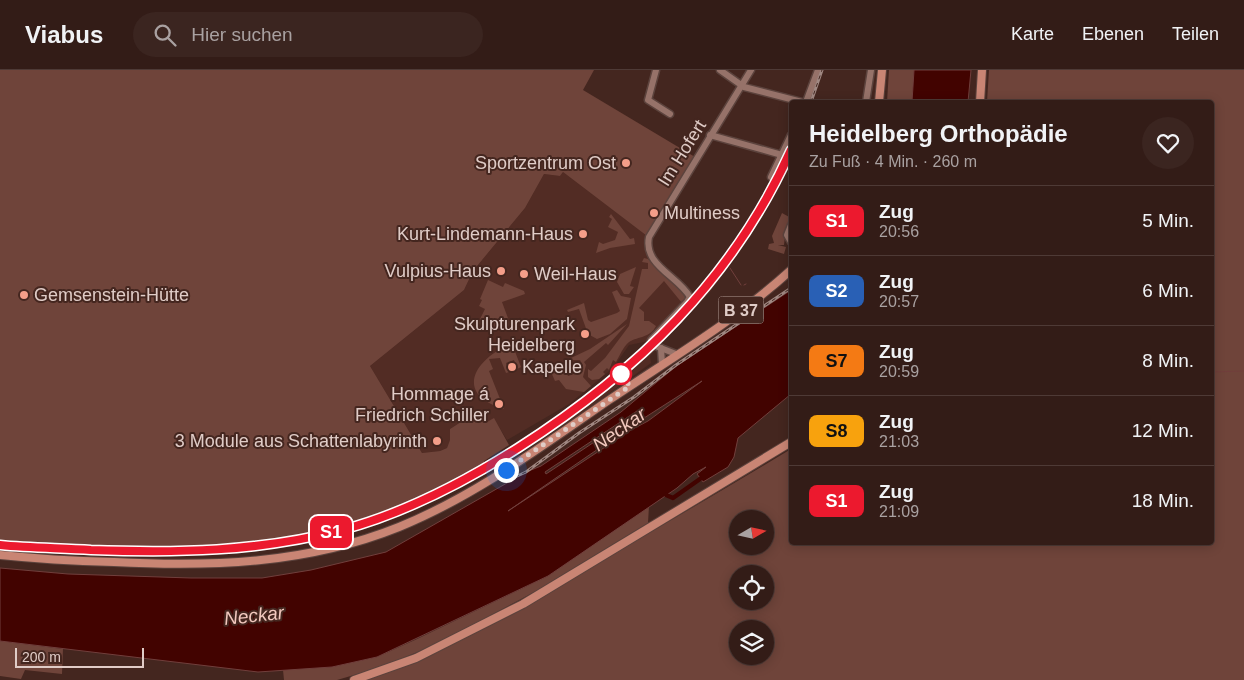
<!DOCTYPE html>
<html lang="de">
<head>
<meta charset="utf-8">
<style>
	body { margin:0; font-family:Helvetica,sans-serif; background:#3b2520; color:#f1f3f6; height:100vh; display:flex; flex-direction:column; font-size:19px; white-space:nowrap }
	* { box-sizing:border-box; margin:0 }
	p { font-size:16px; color:#a9a1a1 }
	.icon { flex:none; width:28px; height:28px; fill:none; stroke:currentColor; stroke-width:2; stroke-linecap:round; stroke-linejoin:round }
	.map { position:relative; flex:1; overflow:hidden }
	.drawer { position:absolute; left:789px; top:30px; width:425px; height:445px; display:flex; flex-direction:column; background:#331c17; border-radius:5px; box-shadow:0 2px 12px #0003,0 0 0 1px #4e3a36 }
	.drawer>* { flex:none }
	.badge { padding:0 10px; border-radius:8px; font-size:18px; line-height:32px }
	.needle { width:32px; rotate:81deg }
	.fabs { position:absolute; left:729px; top:440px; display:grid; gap:10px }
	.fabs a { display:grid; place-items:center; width:45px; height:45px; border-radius:50%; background:#331c17; box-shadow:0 2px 12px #0003,0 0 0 1px #4e3a36; font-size:25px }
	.scale { position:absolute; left:15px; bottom:12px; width:129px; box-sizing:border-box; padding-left:5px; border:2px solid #e0ccc7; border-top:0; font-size:14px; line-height:18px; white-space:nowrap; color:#e0ccc7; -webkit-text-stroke:4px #44261f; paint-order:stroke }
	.you { position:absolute; width:25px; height:25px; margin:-12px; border:4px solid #fff; border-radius:50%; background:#1a73e8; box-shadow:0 0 0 8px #1a73e833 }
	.map>.badge { position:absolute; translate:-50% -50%; box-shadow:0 0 0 2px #fff }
	.round { display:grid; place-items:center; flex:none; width:52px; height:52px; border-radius:26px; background:#3b2520 }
	.headline { display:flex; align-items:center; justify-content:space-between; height:85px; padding:0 20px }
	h1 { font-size:24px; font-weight:600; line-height:38px }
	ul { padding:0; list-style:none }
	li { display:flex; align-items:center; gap:15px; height:70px; padding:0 20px; border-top:1px solid #4e3a36 }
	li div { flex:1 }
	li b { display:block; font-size:19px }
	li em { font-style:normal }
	li .badge { min-width:55px; font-weight:700; text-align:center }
	header { display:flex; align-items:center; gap:30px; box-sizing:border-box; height:70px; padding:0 25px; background:#331c17; border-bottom:1px solid #4e3a36 }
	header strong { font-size:24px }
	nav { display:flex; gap:28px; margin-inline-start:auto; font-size:18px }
	.search { width:350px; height:45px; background:#3b2520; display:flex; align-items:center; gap:12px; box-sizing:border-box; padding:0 18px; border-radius:28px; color:#a9a1a1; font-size:19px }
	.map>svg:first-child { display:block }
</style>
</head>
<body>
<header>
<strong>Viabus</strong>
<div class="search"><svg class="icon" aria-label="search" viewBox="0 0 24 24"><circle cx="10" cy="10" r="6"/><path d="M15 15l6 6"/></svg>Hier suchen</div>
<nav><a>Karte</a><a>Ebenen</a><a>Teilen</a></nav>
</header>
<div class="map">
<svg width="1244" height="610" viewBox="0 0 1244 610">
	<rect width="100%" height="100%" fill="#44261f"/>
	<!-- built -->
	<g fill="#522c24">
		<path d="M791 74V91L745 174 710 222 650 286 651 293 578 346 471 413 421 437 373 456 328 469 268 480 215 485 139 486 77 485 0 479V472L75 477 134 479 238 476 342 458 419 431 461 409 571 338 617 300 623 292 628 291 640 280 645 281 659 268 697 226 725 190 757 139Z"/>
		<path d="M563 102 647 166 645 179 648 188 689 227 649 271 629 275 613 298 569 334 507 370 494 349 487 352 483 351 484 349 464 350 450 359V371L447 378 440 381 422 383 370 296 464 220 473 201 525 138 544 104 560 106Z"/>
	</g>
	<!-- green -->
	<g fill="#6f443a" fill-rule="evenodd">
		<path d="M0 0H594L583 20 695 87 647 166 563 102 560 106 544 104 525 138 473 201 464 220 370 296 422 383 440 381 447 378 450 370V359L464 350 468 342 484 348V351L487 352 494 348 509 375 484 391V395C336 486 169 489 0 472Z"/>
		<path d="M889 0H914L912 32H887Z"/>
		<path d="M989 0H1244V610H367C445 583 515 542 586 500 654 460 723 420 791 379V472H1211V32H987ZM738 449H765V476H738ZM738 504H765V531H738ZM738 559H765V586H738Z"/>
		<path d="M782 143 791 148 786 158 784 175H778L786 177 784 184 768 179 769 174 774 173 772 166Z"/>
		<path d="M611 144 630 169 634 168 635 174 610 178 596 183 599 172 603 174 615 170 618 162 608 157 612 149 609 147Z"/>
		<path d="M644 188 648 189 686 225V229L682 233 664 211 639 238 644 242V251H649L656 256C650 268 639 266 629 272 623 277 620 285 616 292L613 290 609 300 607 298 603 302 605 304 599 309 592 310 588 307V299L591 301 605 288 629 256 642 199H648V193L642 192Z"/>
		<path d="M636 197 630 216 634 217 629 224H624L617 212 620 204Z"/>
		<path d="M488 210 503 217 505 213 524 221 525 224 502 232 509 251 513 249 515 252 505 258V255L502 254 501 257 486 259 478 253 485 239 479 236 482 230 480 229Z"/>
		<path d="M617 220 621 226 631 228 627 249 610 264 597 269 588 264 579 239 568 242 567 240 584 233 588 250 591 252 617 243 620 241 612 222Z"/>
		<path d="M627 254 608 275 606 273 584 292 586 295 583 307 591 316 584 322 566 319 559 310 555 311 548 295 553 293 556 302 565 299 568 306 580 302 578 298 583 296 580 290H571V288L590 279Z"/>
		<path d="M518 272 520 276 514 279 521 297 517 299 514 290 506 293 509 302 506 303 500 288 489 289 493 299 489 301 504 339C449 323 479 283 518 272Z"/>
		<path d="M649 436 648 453 536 521 435 575 378 598 337 610H284L283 600 332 597 377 587 415 570 548 506Z"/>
		<path d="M0 571 63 579 62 604 25 600 21 609 0 606Z"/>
	</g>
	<!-- water -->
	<g fill="#420300" stroke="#713f3c" fill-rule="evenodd">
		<path d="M914 0H971L968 32H912Z"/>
		<path d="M791 220V324L738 368 734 387 728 397 703 412 697 404 706 397 693 404 677 418 548 506 377 587 332 597 258 602 0 571V498L68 504 191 508H262L311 500 386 482 514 409V407L541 396 621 342 675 297ZM702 311 648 351 631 360 508 441 630 357ZM637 341 638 343 546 404 545 402Z"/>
	</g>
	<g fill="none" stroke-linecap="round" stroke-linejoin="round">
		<!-- stream -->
		<g stroke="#713f3c" stroke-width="1">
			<path d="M730 198 741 215"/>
			<path d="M744 215 746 214"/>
			<path d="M1211 302 1244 301"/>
		</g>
		<!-- canal -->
		<path stroke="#420300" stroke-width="4.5" d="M666 425 673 428 700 409"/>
		<!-- minor casing -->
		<g stroke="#5c433d" stroke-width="9">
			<g id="minor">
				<path d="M656 0 648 30 670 44"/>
				<path d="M720 0 744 17 802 32"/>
				<path d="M806 32 818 0"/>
				<path d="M866 32 871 0"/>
				<path d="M710 65 782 85"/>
				<path d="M771 107 791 65"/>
				<path d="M791 155 787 165 791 172"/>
				<path d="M661 278 662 294"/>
				<path d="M676 284 653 275 651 270 687 232 690 227C678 206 643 195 649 167L751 0"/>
			</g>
		</g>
		<!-- major casing -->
		<g stroke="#5c433d" stroke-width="10">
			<g id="major">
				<path d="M879 32 882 0"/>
				<path d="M980 32 982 0"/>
				<path d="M0 485C38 489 76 491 114 492 212 497 307 494 399 457 475 426 542 376 609 330 670 289 736 250 791 200"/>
				<path d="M354 610 416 588 523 534 791 372"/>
			</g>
		</g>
		<!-- minor -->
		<use href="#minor" stroke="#967269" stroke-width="6"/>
		<!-- major -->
		<use href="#major" stroke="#c98574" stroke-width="8"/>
		<!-- rail casing -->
		<g stroke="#a08882" stroke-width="3">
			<g id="rail">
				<path d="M811 32 822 0"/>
				<path d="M515 407 526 402 579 363 634 327 676 295 791 218"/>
				<path d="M0 475C32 478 64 479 95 480 180 483 259 481 342 460 405 443 463 413 518 378 637 302 733 209 791 79"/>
			</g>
		</g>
		<!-- rail -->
		<use href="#rail" stroke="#44261f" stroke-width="1" stroke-dasharray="4" stroke-linecap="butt"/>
	</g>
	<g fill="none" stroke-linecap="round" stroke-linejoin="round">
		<!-- line casing -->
		<g stroke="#fff" stroke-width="11">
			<path id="line" d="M0 475C30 478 60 478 91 480 177 483 257 482 342 460 405 443 463 413 518 378 637 302 733 209 791 80"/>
		</g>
		<!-- line -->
		<use href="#line" stroke="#ec192e" stroke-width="8"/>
		<!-- walk -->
		<path stroke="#e0ccc7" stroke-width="5" stroke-dasharray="0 9" d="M506 400 630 316 621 304"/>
	</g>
	<!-- markers -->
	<g fill="#f49e89" stroke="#44261f" stroke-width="2">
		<circle cx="626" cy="93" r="5"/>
		<circle cx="654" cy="143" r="5"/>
		<circle cx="583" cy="164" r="5"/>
		<circle cx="501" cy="201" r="5"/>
		<circle cx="524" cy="204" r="5"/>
		<circle cx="24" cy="225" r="5"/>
		<circle cx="585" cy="264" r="5"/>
		<circle cx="512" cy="297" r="5"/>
		<circle cx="499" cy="334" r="5"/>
		<circle cx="437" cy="371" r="5"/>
	</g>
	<circle fill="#fff" stroke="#ec192e" stroke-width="2.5" cx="621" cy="304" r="10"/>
	<g text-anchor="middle" stroke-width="4" stroke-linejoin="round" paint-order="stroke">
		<!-- shield labels -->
		<rect fill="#44261f" stroke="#b19a95" stroke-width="1" x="718.5" y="226.5" width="45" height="27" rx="4"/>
		<g font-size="16" font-weight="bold" fill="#e0ccc7">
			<text x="741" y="246">B 37</text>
		</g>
		<!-- street labels -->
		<g font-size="18" fill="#e0ccc7" stroke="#44261f">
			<text transform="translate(682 83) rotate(-58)" y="6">Im Hofert</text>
		</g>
		<!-- poi labels -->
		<g font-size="18" fill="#e0ccc7" stroke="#44261f" text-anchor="end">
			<text x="616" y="99">Sportzentrum Ost</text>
			<text x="664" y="149" text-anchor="start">Multiness</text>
			<text x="573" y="170">Kurt-Lindemann-Haus</text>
			<text x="491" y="207">Vulpius-Haus</text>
			<text x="534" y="210" text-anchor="start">Weil-Haus</text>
			<text x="34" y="231" text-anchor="start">Gemsenstein-Hütte</text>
			<text x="575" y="260">Skulpturenpark<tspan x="575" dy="21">Heidelberg</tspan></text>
			<text x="522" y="303" text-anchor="start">Kapelle</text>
			<text x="489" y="330">Hommage á<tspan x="489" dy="21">Friedrich Schiller</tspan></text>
			<text x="427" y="377">3 Module aus Schattenlabyrinth</text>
		</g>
		<!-- water labels -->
		<g font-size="19" font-style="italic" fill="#f2c8be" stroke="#44261f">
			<text transform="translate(619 359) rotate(-35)" y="7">Neckar</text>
			<text transform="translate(254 545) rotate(-6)" y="7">Neckar</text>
		</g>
	</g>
</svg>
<div class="fabs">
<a><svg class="needle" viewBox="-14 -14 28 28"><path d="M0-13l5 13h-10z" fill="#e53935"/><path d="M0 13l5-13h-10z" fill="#a9a1a1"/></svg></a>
<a><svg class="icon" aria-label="locate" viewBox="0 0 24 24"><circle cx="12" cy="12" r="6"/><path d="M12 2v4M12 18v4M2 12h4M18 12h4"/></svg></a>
<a><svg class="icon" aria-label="layers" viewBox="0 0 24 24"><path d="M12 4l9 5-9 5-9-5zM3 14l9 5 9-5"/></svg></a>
</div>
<div class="scale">200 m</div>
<div class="you" style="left:506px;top:400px"></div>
<b class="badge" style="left:331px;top:462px;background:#ec192e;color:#fff">S1</b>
<section class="drawer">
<div class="headline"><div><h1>Heidelberg Orthopädie</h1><p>Zu Fuß · 4 Min. · 260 m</p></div><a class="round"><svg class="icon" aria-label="heart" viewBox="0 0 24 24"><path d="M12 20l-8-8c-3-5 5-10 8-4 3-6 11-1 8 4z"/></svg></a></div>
<ul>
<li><span class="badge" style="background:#ec192e;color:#fff">S1</span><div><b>Zug</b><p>20:56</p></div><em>5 Min.</em></li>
<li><span class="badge" style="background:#2960b5;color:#fff">S2</span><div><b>Zug</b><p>20:57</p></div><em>6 Min.</em></li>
<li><span class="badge" style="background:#f47a14;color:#111">S7</span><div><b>Zug</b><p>20:59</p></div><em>8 Min.</em></li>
<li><span class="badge" style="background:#f8a20d;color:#111">S8</span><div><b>Zug</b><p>21:03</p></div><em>12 Min.</em></li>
<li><span class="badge" style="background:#ec192e;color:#fff">S1</span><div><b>Zug</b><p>21:09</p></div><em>18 Min.</em></li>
</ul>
</section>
</div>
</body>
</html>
